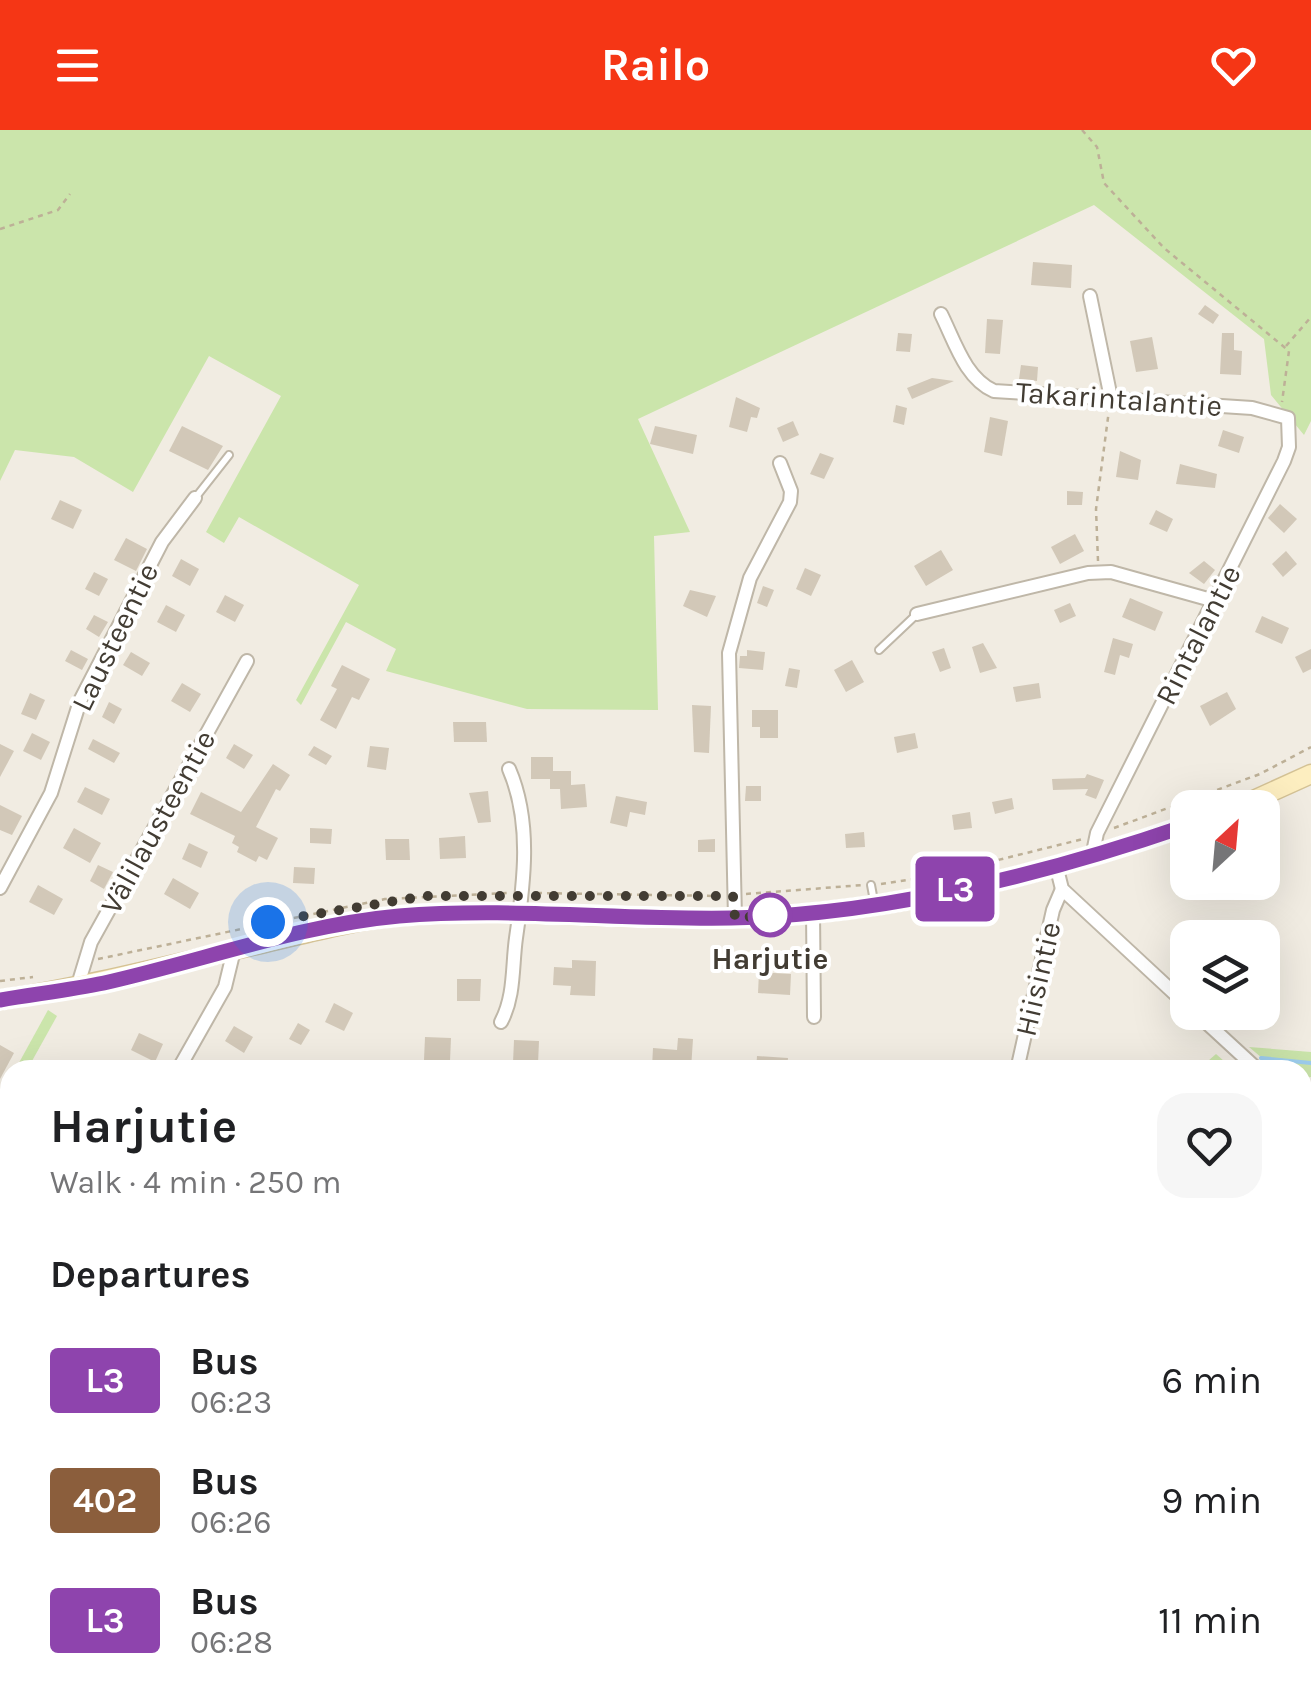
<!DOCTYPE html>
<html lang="en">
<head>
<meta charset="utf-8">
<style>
	body { margin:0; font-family:Karla,sans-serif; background:#f6f6f6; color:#202124; height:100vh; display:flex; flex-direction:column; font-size:38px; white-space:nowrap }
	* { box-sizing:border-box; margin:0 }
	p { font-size:32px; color:#757577 }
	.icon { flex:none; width:55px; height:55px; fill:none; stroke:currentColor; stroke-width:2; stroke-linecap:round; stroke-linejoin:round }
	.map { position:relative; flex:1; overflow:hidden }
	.details { position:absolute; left:0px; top:930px; width:1312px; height:642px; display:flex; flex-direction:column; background:#fff; border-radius:30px 30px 0 0; box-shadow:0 10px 40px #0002 }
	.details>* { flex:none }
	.badge { padding:0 20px; border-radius:8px; font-size:35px; line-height:65px }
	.needle { width:65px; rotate:26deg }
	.tools { position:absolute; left:1170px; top:660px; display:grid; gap:20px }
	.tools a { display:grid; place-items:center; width:110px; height:110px; border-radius:20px; background:#fff; box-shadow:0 10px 40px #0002; font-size:50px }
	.you { position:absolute; width:50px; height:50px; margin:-25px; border:8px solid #fff; border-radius:50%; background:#1a73e8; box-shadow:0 0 0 15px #1a73e833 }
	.map>.badge { position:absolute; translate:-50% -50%; box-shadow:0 0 0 5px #fff }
	h2 { padding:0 50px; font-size:38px; line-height:90px }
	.round { display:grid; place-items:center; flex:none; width:105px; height:105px; border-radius:30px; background:#f6f6f6 }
	.summary { display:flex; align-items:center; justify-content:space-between; height:170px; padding:0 50px }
	h1 { font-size:48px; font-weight:700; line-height:75px }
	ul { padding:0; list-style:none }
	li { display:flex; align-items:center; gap:30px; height:120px; padding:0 50px }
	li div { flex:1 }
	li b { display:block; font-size:38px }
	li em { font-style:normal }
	li .badge { min-width:110px; font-weight:700; text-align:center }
	header { display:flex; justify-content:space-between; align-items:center; height:130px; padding:0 50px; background:#f53615; color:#fff; font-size:45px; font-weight:700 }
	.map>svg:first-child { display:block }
</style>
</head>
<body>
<header><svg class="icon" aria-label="menu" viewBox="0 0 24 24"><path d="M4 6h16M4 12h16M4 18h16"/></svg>Railo<svg class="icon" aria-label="heart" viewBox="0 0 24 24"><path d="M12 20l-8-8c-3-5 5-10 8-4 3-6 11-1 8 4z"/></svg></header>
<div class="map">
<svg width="1311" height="1571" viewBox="0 0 1311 1571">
	<rect width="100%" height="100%" fill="#f1ece2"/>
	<!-- green -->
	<g fill="#cbe5ab">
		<path d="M0 0H1311V291L1304 305 1271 265 1264 209 1094 75 638 289 690 402 654 406 658 580 527 579 386 541 396 519 346 492 301 575 296 570 359 455 239 387 224 413 206 402 281 266 209 226 133 362 74 327 15 320 0 351Z"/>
		<path d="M48 880 57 886 27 940H15Z"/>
		<path d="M1249 917 1311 922V947L1303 948 1302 940H1276Z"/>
		<path d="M1216 924 1234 940H1152L1208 931Z"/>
		<path d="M10 949V1227L0 1245V967Z"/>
		<path d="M1311 1160V1571H1153L1151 1563 1302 1562V1161Z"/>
		<path d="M10 1296V1562L1042 1563 1037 1571H0V1301Z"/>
	</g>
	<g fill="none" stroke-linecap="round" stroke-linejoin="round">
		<!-- stream -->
		<g stroke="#9eceee" stroke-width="4">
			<path d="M1261 928 1311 933"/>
			<path d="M1231 940 1238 938"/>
			<path d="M0 1062 10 1044"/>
		</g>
	</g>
	<!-- building -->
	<g fill="#d2c8b8">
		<path d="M1033 132 1072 135 1071 158 1031 155Z"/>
		<path d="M1205 175 1219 185 1213 194 1198 184Z"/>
		<path d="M987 189 1003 190 1000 224 985 223Z"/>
		<path d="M898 203 912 204 910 222 896 221Z"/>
		<path d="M1222 203H1234V220L1242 221 1241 245 1220 244Z"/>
		<path d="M1152 207 1158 239 1136 242 1130 211Z"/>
		<path d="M1021 235 1038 237 1037 251 1019 249Z"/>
		<path d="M932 248 954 251 912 269 907 258Z"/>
		<path d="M736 267 760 278 757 288 751 287 747 302 729 297Z"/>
		<path d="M896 275 907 278 904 295 893 292Z"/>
		<path d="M990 287 1008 291 1002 326 984 322Z"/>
		<path d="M793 291 799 305 783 312 777 298Z"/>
		<path d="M182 296 223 316 208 340 169 321Z"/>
		<path d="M655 296 697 305 693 324 650 314Z"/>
		<path d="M1223 300 1244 307 1239 323 1218 316Z"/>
		<path d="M1120 321 1141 330 1138 350 1116 347Z"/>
		<path d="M820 323 834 328 824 349 810 344Z"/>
		<path d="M1180 334 1217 344 1215 358 1176 354Z"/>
		<path d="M1067 361 1083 362 1082 375H1067Z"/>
		<path d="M60 370 82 380 73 399 51 389Z"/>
		<path d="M1280 374 1297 389 1284 403 1268 388Z"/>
		<path d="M1156 380 1173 389 1167 402 1149 394Z"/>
		<path d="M1075 404 1084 421 1060 434 1051 417Z"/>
		<path d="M126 408 147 419 136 441 114 430Z"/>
		<path d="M941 420 953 440 926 456 914 436Z"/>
		<path d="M1286 421 1297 434 1283 447 1272 434Z"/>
		<path d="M181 429 199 439 190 456 172 446Z"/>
		<path d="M1204 431 1215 440 1204 454 1189 443Z"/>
		<path d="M805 438 821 445 811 466 796 459Z"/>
		<path d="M94 442 108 449 99 466 85 459Z"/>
		<path d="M763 456 774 460 767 477 757 473Z"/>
		<path d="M690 460 716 466 707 487 683 476Z"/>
		<path d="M225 465 244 475 235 492 216 482Z"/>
		<path d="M1130 468 1163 482 1155 501 1122 487Z"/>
		<path d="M1070 473 1076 486 1060 493 1054 480Z"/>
		<path d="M166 475 185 485 176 502 157 492Z"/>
		<path d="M94 485 108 492 99 507 86 499Z"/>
		<path d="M1262 486 1289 498 1282 514 1255 502Z"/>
		<path d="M1113 508 1133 514 1129 528 1120 525 1115 545 1104 542Z"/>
		<path d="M983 513 997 538 980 543 972 517Z"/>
		<path d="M944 518 951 538 940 542 932 522Z"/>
		<path d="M1311 519V539L1303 543 1295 527Z"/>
		<path d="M71 520 88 529 82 540 65 531Z"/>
		<path d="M747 520 765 522 763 540 739 538 740 526H747Z"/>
		<path d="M131 522 150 533 142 546 123 535Z"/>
		<path d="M852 530 864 552 846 562 834 540Z"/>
		<path d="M342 535 370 549 359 570 352 567 336 599 320 590 337 559 331 556Z"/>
		<path d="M789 538 800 540 797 558 785 556Z"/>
		<path d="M182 553 201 564 190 582 171 571Z"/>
		<path d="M1039 553 1041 568 1016 572 1013 557Z"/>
		<path d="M1227 562 1236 579 1210 596 1200 576Z"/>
		<path d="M30 563 45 570 36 590 21 584Z"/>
		<path d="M109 572 122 579 114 594 102 587Z"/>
		<path d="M692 575 711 576 709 623 694 622Z"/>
		<path d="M752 580H778V608H760V597H752Z"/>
		<path d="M453 592H486L487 612H454Z"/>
		<path d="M32 603 50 612 41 630 23 621Z"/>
		<path d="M915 603 918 618 897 623 894 607Z"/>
		<path d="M93 609 120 623 114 633 88 619Z"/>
		<path d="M0 614 14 621 0 647Z"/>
		<path d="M234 614 253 625 244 639 226 628Z"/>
		<path d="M314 616 332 626 326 635 308 625Z"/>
		<path d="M370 616 389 618 386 640 367 637Z"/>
		<path d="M531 627H553V641H571V655L585 654 587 677 561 679 560 659H550V649H531Z"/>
		<path d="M273 634 290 645 280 661 276 659 256 697 278 708 267 730 259 726 256 732 237 722 239 717 232 713 235 706 190 684 201 662 241 682Z"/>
		<path d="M1087 644 1104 650 1096 669 1085 665 1088 659 1053 660 1052 649 1085 648Z"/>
		<path d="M746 656H761V671H745Z"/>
		<path d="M85 657 110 669 102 685 77 672Z"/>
		<path d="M488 661 491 692 478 693 469 663Z"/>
		<path d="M616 666 647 672 645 685 630 682 627 697 610 693Z"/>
		<path d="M1012 668 1014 679 995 684 992 672Z"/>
		<path d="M0 675 22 686 12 705 0 700Z"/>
		<path d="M970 682 972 698 954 700 952 685Z"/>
		<path d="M74 698 101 713 90 733 63 718Z"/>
		<path d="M310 698 332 699 331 714 310 713Z"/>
		<path d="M864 702 865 717 846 718 845 704Z"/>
		<path d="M465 706 466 728 440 729 439 708Z"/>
		<path d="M385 709H409L410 730H386Z"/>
		<path d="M715 709V722H698V710Z"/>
		<path d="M189 713 208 722 201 738 182 729Z"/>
		<path d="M98 735 113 742 104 759 90 751Z"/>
		<path d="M294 737 315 738 314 754 293 753Z"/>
		<path d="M173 748 199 763 190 779 164 764Z"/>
		<path d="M38 755 63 769 54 785 29 772Z"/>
		<path d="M572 830 596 831 595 866 570 865 571 856 553 855 554 837 572 838Z"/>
		<path d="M759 842 791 844 790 865 758 863Z"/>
		<path d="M457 849H481L480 871H457Z"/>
		<path d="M334 873 353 883 344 901 325 892Z"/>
		<path d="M298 893 310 900 301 915 289 909Z"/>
		<path d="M234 896 253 907 244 923 225 911Z"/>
		<path d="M139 903 163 914 155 932 131 920Z"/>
		<path d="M425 907 451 908 450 931 424 930Z"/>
		<path d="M678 908 693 909 691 939 652 937 653 918 677 920Z"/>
		<path d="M514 910 539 911 538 934 513 933Z"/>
		<path d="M0 915 14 923 0 949Z"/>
		<path d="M757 926 788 928 787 940H756Z"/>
	</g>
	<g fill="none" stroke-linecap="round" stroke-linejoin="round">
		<!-- service casing -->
		<g stroke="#bfb7a8" stroke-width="10">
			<g id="service">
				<path d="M196 367 229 325"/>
				<path d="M879 520 916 485"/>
				<path d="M871 755 874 771"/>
			</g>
		</g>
		<!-- minor casing -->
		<g stroke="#bfb7a8" stroke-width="16">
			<g id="minor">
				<path d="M1090 166 1111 268"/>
				<path d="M941 184C955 212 965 248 994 261L1252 278 1288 288 1289 317 1284 331 1097 703 1092 727"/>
				<path d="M917 484 1088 443 1111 442 1215 471"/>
				<path d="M1056 735 1062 759 1188 876"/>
				<path d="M0 758 51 663 80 571 162 412 195 368"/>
				<path d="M813 782 814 887"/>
				<path d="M735 788 729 523 750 448 790 372 791 361 780 333"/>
				<path d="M77 858 91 812 247 531"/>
				<path d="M1195 882 1258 940"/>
				<path d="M501 892C515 866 512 836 516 808 524 753 532 692 509 639"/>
				<path d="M178 940 225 857 234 820"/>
				<path d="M1017 940 1053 780 1062 759"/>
				<path d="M1302 981 1311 988"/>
				<path d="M1146 1562 1149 1571"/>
			</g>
		</g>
		<!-- secondary casing -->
		<g stroke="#d4c295" stroke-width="21">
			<g id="secondary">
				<path d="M1236 678 1311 644"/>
				<path d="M0 870C90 856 177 833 265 813 309 803 354 790 399 786 509 777 620 791 731 788 885 785 1042 745 1188 695"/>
			</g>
		</g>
		<!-- path -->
		<g stroke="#bdb097" stroke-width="2.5" stroke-dasharray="5 5" stroke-linecap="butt">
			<path d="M1082 0 1097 17 1104 53 1164 118 1289 221 1282 272"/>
			<path d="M0 99 58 80 70 64"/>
			<path d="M1286 216 1311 187"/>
			<path d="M1098 431 1096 379 1109 280"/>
			<path d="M1114 698 1260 644 1311 617"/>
			<path d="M881 754 933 746 1083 709"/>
			<path d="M537 763 719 766"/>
			<path d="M746 764 863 755"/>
			<path d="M98 829 385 769 509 763"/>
			<path d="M0 851 33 847"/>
			<path d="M281 1571 289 1562"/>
			<path d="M1029 1571 1031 1562"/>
		</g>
		<!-- service -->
		<use href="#service" stroke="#fff" stroke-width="6"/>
		<!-- minor -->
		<use href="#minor" stroke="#fff" stroke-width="12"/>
		<!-- secondary -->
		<use href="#secondary" stroke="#fdeec0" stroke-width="18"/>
	</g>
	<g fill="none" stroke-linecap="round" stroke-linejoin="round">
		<!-- line casing -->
		<g stroke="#fff" stroke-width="22">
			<path id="line" d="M0 870C35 864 70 860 104 853 202 831 299 795 399 786 509 777 620 790 731 788 885 785 1043 745 1188 695"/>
		</g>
		<!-- line -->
		<use href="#line" stroke="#8e44ad" stroke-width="15"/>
		<!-- walk -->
		<path stroke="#423c33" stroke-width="10" stroke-dasharray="0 18" d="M268 792 426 766H733L735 788 774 785H770"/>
	</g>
	<!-- markers -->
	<circle fill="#fff" stroke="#8e44ad" stroke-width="5" cx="770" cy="785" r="20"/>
	<g text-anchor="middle" stroke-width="8" stroke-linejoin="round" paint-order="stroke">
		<!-- street labels -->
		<g font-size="30" fill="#423c33" stroke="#fff">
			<text transform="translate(1119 269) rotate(4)" y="10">Takarintalantie</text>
			<text transform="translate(1198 505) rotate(-63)" y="10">Rintalantie</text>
			<text transform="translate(115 507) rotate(-64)" y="10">Lausteentie</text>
			<text transform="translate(158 692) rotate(-61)" y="10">Välilausteentie</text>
			<text transform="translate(1038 849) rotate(-77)" y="10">Hiisintie</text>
		</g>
		<!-- stop labels -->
		<g font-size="30" font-weight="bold" fill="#423c33" stroke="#fff">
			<text x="770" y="839">Harjutie</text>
		</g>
	</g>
</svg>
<div class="tools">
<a><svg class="needle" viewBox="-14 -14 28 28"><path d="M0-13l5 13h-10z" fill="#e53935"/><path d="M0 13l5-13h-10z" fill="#757577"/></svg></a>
<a><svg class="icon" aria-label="layers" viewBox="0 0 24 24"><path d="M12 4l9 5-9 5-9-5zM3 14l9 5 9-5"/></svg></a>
</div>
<div class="you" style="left:268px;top:792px"></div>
<b class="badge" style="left:955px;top:759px;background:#8e44ad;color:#fff">L3</b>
<section class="details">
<div class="summary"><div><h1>Harjutie</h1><p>Walk · 4 min · 250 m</p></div><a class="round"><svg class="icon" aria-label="heart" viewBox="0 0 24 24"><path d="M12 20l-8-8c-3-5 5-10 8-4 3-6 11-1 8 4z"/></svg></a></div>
<h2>Departures</h2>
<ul>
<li><span class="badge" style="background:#8e44ad;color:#fff">L3</span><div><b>Bus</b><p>06:23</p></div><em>6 min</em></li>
<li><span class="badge" style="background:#8b5e3c;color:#fff">402</span><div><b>Bus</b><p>06:26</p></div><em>9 min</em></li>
<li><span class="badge" style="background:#8e44ad;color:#fff">L3</span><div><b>Bus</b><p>06:28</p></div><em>11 min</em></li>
</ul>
</section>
</div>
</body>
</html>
